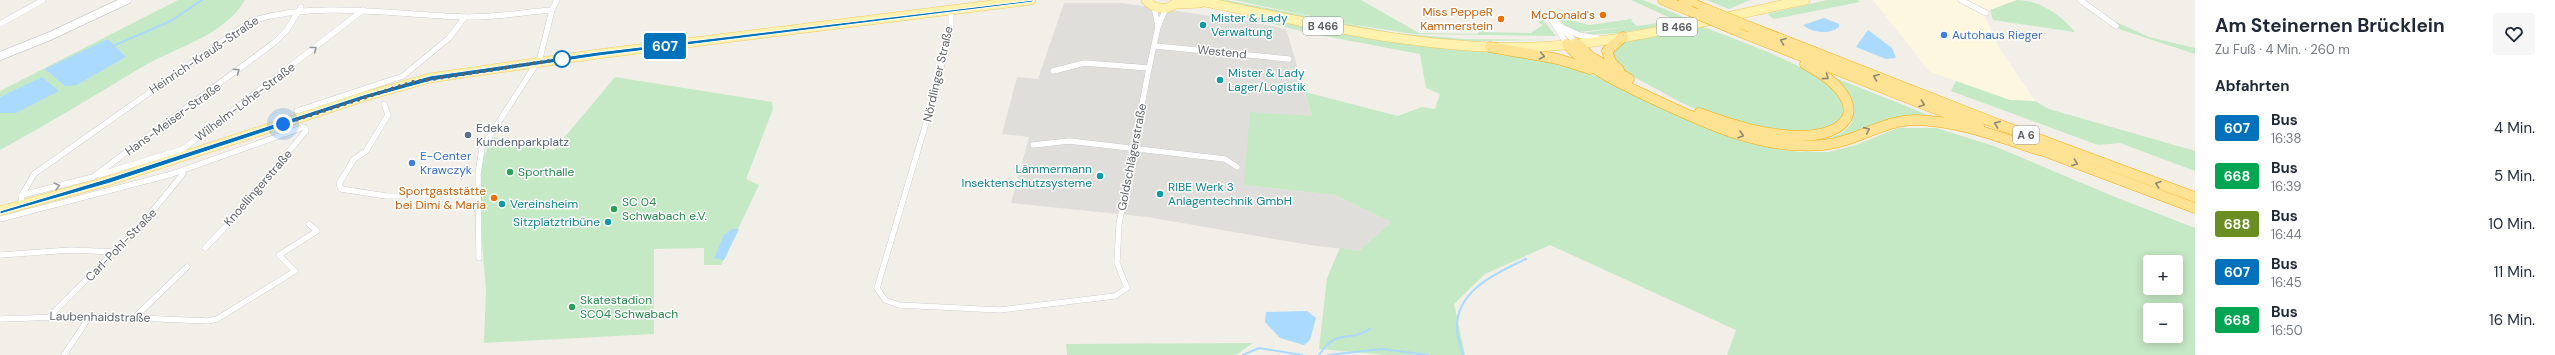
<!DOCTYPE html>
<html lang="de">
<head>
<meta charset="utf-8">
<style>
	body { margin:0; font-family:"DM Sans",sans-serif; background:#f6f6f7; color:#1f2937; height:100vh; display:flex; flex-direction:column; font-size:15px; white-space:nowrap }
	* { box-sizing:border-box; margin:0 }
	p { font-size:13px; color:#747a83 }
	.icon { flex:none; width:22px; height:22px; fill:none; stroke:currentColor; stroke-width:2; stroke-linecap:round; stroke-linejoin:round }
	.map { position:relative; flex:1; overflow:hidden }
	.sheet { display:flex; flex-direction:column; background:#fff; width:360px }
	.sheet>* { flex:none }
	.badge { padding:0 8px; border-radius:3px; font-size:14px; line-height:26px }
	.buttons { position:absolute; left:2143px; top:255px; display:grid; gap:8px }
	.buttons a { display:grid; place-items:center; width:40px; height:40px; border-radius:4px; background:#fff; box-shadow:0 2px 10px #0003; font-size:20px }
	.you { position:absolute; width:20px; height:20px; margin:-10px; border:3px solid #fff; border-radius:50%; background:#1a73e8; box-shadow:0 0 0 6px #1a73e833 }
	.map>.badge { position:absolute; translate:-50% -50%; box-shadow:0 0 0 2px #fff }
	h2 { padding:0 20px; font-size:15px; line-height:36px }
	.round { display:grid; place-items:center; flex:none; width:42px; height:42px; border-radius:4px; background:#f6f6f7 }
	.overview { display:flex; align-items:center; justify-content:space-between; height:68px; padding:0 20px }
	h1 { font-size:19px; font-weight:700; line-height:30px }
	ul { padding:0; list-style:none }
	li { display:flex; align-items:center; gap:12px; height:48px; padding:0 20px }
	li div { flex:1 }
	li b { display:block; font-size:15px }
	li em { font-style:normal }
	li .badge { min-width:44px; font-weight:700; text-align:center }
	main { display:flex; flex:1; min-height:0 }
	.map>svg:first-child { display:block }
</style>
</head>
<body>
<main>
<div class="map">
<svg width="2195" height="355" viewBox="0 0 2195 355">
	<rect width="100%" height="100%" fill="#f1efe8"/>
	<!-- commercial -->
	<path fill="#fef7e0" d="M1873 0H2017L1990 10 1985 16 1998 46 2035 101 2010 100 1930 72Z"/>
	<!-- industrial -->
	<path fill="#e0deda" d="M1064 3H1121L1246 21 1286 29 1312 116 1244 185 1335 195 1391 222 1359 251 1310 245 1147 217 1011 203 1029 137 1002 134 1017 77 1038 79Z"/>
	<!-- green -->
	<g fill="#c5e8c5" fill-rule="evenodd">
		<path d="M178 0H245C224 36 176 47 142 67 95 95 48 124 0 150V113L16 112 42 78 0 97V91ZM108 39 126 57 77 85Z"/>
		<path d="M1209 0H1226L1395 33 1464 39 1550 40 1473 41 1402 36Z"/>
		<path d="M1234 0H1361L1419 33 1477 34 1484 29 1485 32 1531 33 1543 25 1538 22 1543 20 1556 36 1413 34 1344 23Z"/>
		<path d="M1631 0H1643L1686 18 1675 20Z"/>
		<path d="M1707 0H1750L1729 9Z"/>
		<path d="M1827 0H1858L1860 2 1774 19 1767 14Z"/>
		<path d="M2017 0C2039 0 2061 15 2075 32L1993 20 1990 10Z"/>
		<path d="M1244 14 1420 46 1519 54 1579 68 1701 126 1738 140 1777 149 1801 152H1829L1856 145 1898 128H1936L1994 146 2115 197 2195 228V355H1727L1736 330 1550 245 1485 274 1454 304 1465 355H1386L1319 349 1327 278 1340 248 1359 251 1391 222 1335 195 1244 185 1250 112 1312 116 1305 92 1398 116 1422 107 1435 109 1440 94 1426 88 1420 54 1309 33 1237 15ZM2150 262H2176V288H2150ZM2150 310H2176V336H2150Z"/>
		<path d="M1556 16 1589 25 1632 19 1631 21 1637 26 1578 32 1566 27Z"/>
		<path d="M1667 22H1681C1655 27 1605 38 1581 33Z"/>
		<path d="M2116 22 2149 37 2195 48V54L2119 29Z"/>
		<path d="M1701 26C1735 40 1826 69 1842 100 1846 108 1844 115 1841 123L1823 132H1780L1708 114 1682 103 1625 72 1614 62 1613 51 1626 41Z"/>
		<path d="M1577 52C1588 54 1602 69 1613 75 1627 83 1641 89 1656 96 1698 117 1797 158 1841 133 1851 127 1855 119 1853 108 1849 89 1835 87 1828 75L1931 116C1884 112 1868 136 1827 143 1761 155 1691 117 1634 87 1615 77 1592 68 1577 52Z"/>
		<path d="M615 77 772 102 773 109 746 179 759 185 721 265H704V248L654 249V334L484 343 486 289 481 233 480 166 492 137 554 150Z"/>
		<path d="M1956 81 2010 100 2035 101 2049 109 2195 151V171L2120 143 2098 145 1951 91Z"/>
		<path d="M1253 343 1236 355H1067L1066 344Z"/>
	</g>
	<!-- water -->
	<g fill="#aadaff">
		<path d="M1824 18 1839 24V27C1830 35 1812 33 1803 25Z"/>
		<path d="M1868 30 1892 48 1896 58 1886 59 1856 47Z"/>
		<path d="M108 39 126 57 77 85 65 86 45 69Z"/>
		<path d="M42 77 59 91 16 113H0V97Z"/>
		<path d="M732 229H739L724 260 714 258 724 235Z"/>
		<path d="M1307 311 1316 318 1310 340 1304 345 1280 338 1265 322 1266 312Z"/>
	</g>
	<g fill="none" stroke-linecap="round" stroke-linejoin="round">
		<!-- stream -->
		<g stroke="#aadaff" stroke-width="2">
			<path d="M115 45 171 21 202 0"/>
			<path d="M1243 355 1259 348 1302 355"/>
			<path d="M1319 355C1338 327 1347 344 1370 329"/>
			<path d="M1328 355 1382 349 1428 355"/>
			<path d="M1463 355C1461 347 1458 339 1457 331 1454 291 1496 273 1526 259"/>
		</g>
		<!-- minor casing -->
		<g stroke="#b5b8bc" stroke-width="6">
			<g id="minor">
				<path d="M1961 0 1986 13"/>
				<path d="M2080 0 2116 26"/>
				<path d="M1154 7 1158 26"/>
				<path d="M951 9V26L935 93 877 288 885 300 899 305 1000 310 1115 296 1127 288 1117 263 1119 224 1149 68 1158 27 1166 8"/>
				<path d="M1548 13 1576 43"/>
				<path d="M1549 16 1567 44"/>
				<path d="M0 24 43 0"/>
				<path d="M1564 28 1579 35 1597 38"/>
				<path d="M1155 46 1289 59"/>
				<path d="M1053 71 1084 63 1149 68"/>
				<path d="M384 104 388 115 366 151 354 159 339 184 341 189 386 196H478"/>
				<path d="M297 111 403 76 449 38 465 17"/>
				<path d="M1033 145 1069 141 1225 159 1237 167"/>
				<path d="M99 175 183 149 363 10"/>
				<path d="M22 195 93 177 275 42 287 30 301 7"/>
				<path d="M21 205 22 195 34 174 251 21C319 0 393 15 464 17 493 18 523 12 552 10"/>
				<path d="M0 219 172 174 304 127 306 131 229 223 205 248"/>
				<path d="M0 255 71 250 116 252"/>
				<path d="M479 258 478 174 482 148 540 58 552 10 557 0"/>
				<path d="M50 316 142 224 182 175 184 169"/>
				<path d="M135 317 187 267"/>
				<path d="M0 319 90 316 208 321 217 319 295 271 279 255 317 231 309 224"/>
				<path d="M64 355 90 316"/>
			</g>
		</g>
		<!-- secondary casing -->
		<g stroke="#b6babf" stroke-width="9">
			<path id="secondary" d="M0 56 50 36 127 0"/>
		</g>
		<!-- primary casing -->
		<g stroke="#f2c960" stroke-width="10">
			<g id="primary">
				<path d="M1146 0C1155 11 1170 11 1178 0"/>
				<path d="M1195 0C1292 19 1390 43 1489 47 1595 52 1702 21 1805 0"/>
				<path d="M1176 4 1200 3"/>
				<path d="M0 211 108 181 363 97 430 78 598 54 1031 0"/>
			</g>
		</g>
		<!-- motorway casing -->
		<g stroke="#f9ab00" stroke-width="11">
			<g id="motorway">
				<path d="M1663 0 1690 11"/>
				<path d="M1684 0 1703 8"/>
				<path d="M1750 27 1995 123 2195 197"/>
				<path d="M1735 30 1979 126"/>
				<path d="M1576 43 1591 57 1629 79"/>
				<path d="M1567 44C1588 69 1618 82 1647 96 1702 122 1761 151 1823 145 1856 142 1883 120 1916 120 1959 121 1999 137 2039 150"/>
				<path d="M1490 47 1558 59 1590 69"/>
				<path d="M1619 70 1611 62 1607 51 1623 37"/>
				<path d="M1699 113C1732 125 1767 136 1802 136 1831 136 1866 121 1839 89 1830 78 1817 71 1805 64"/>
				<path d="M2033 147 2195 208"/>
			</g>
		</g>
		<!-- minor -->
		<use href="#minor" stroke="#fff" stroke-width="5.5"/>
		<!-- secondary -->
		<use href="#secondary" stroke="#fff" stroke-width="8"/>
		<!-- primary -->
		<use href="#primary" stroke="#fff2af" stroke-width="9"/>
		<!-- motorway -->
		<use href="#motorway" stroke="#fde293" stroke-width="10"/>
		<!-- motorway-bridge casing -->
		<g stroke="#f9ab00" stroke-width="11" stroke-linecap="butt">
			<g id="motorway-bridge">
				<path d="M1703 8 1750 27"/>
				<path d="M1690 11 1735 30"/>
			</g>
		</g>
		<!-- motorway-bridge -->
		<use href="#motorway-bridge" stroke="#fde293" stroke-width="10"/>
	</g>
	<!-- one-way arrows -->
	<defs><path id="oneway-chevron" d="M-2-3.5L2.5 0L-2 3.5" fill="none" stroke-width="1.6" stroke-linecap="round" stroke-linejoin="round"/></defs>
	<g stroke="#8e8975">
		<use href="#oneway-chevron" transform="translate(1783 41) rotate(-158)"/>
		<use href="#oneway-chevron" transform="translate(1542 56) rotate(11)"/>
		<use href="#oneway-chevron" transform="translate(1826 77) rotate(36)"/>
		<use href="#oneway-chevron" transform="translate(1876 77) rotate(-159)"/>
		<use href="#oneway-chevron" transform="translate(1922 104) rotate(21)"/>
		<use href="#oneway-chevron" transform="translate(1997 124) rotate(-159)"/>
		<use href="#oneway-chevron" transform="translate(1867 130) rotate(-24)"/>
		<use href="#oneway-chevron" transform="translate(1741 135) rotate(16)"/>
		<use href="#oneway-chevron" transform="translate(2075 163) rotate(21)"/>
		<use href="#oneway-chevron" transform="translate(2158 184) rotate(-160)"/>
	</g>
	<g stroke="#979a9d">
		<use href="#oneway-chevron" transform="translate(314 49) rotate(-38)"/>
		<use href="#oneway-chevron" transform="translate(237 71) rotate(-37)"/>
		<use href="#oneway-chevron" transform="translate(57 186) rotate(-14)"/>
	</g>
	<!-- line -->
	<path fill="#0072bc" stroke="#fff" d="M1032 2 598 56 431 81 365 99 110 183 0 214V211L106 179 360 96 430 76 598 52 1034 0Z"/>
	<g fill="none" stroke-linecap="round" stroke-linejoin="round">
		<!-- walk -->
		<path stroke="#5f6368" stroke-width="4" stroke-dasharray="0 7.2" d="M283 124 413 82 562 59"/>
	</g>
	<!-- markers -->
	<g fill="#e8710a" stroke="#fff" stroke-width="1.5">
		<circle cx="1603" cy="15" r="4"/>
		<circle cx="1501" cy="19" r="4"/>
		<circle cx="494" cy="198" r="4"/>
	</g>
	<g fill="#0f9aa8" stroke="#fff" stroke-width="1.5">
		<circle cx="1203" cy="25" r="4"/>
		<circle cx="1220" cy="80" r="4"/>
		<circle cx="1100" cy="176" r="4"/>
		<circle cx="1160" cy="194" r="4"/>
		<circle cx="502" cy="204" r="4"/>
		<circle cx="608" cy="222" r="4"/>
	</g>
	<g fill="#3f7fe0" stroke="#fff" stroke-width="1.5">
		<circle cx="1944" cy="35" r="4"/>
		<circle cx="412" cy="163" r="4"/>
	</g>
	<circle fill="#fff" stroke="#0072bc" stroke-width="2" cx="562" cy="59" r="8"/>
	<circle fill="#5c6f8a" stroke="#fff" stroke-width="1.5" cx="468" cy="135" r="4"/>
	<g fill="#2e9e5b" stroke="#fff" stroke-width="1.5">
		<circle cx="510" cy="172" r="4"/>
		<circle cx="614" cy="209" r="4"/>
		<circle cx="572" cy="307" r="4"/>
	</g>
	<g text-anchor="middle" stroke-width="3" stroke-linejoin="round" paint-order="stroke">
		<!-- shield labels -->
		<g fill="#fff" stroke="#8f9295" stroke-width="1">
			<rect x="1303" y="17" width="40" height="18" rx="3"/>
			<rect x="1657" y="18" width="40" height="18" rx="3"/>
			<rect x="2013" y="126" width="26" height="18" rx="3"/>
		</g>
		<g font-size="11" font-weight="bold" fill="#5f6368">
			<text x="1323" y="30">B 466</text>
			<text x="1677" y="31">B 466</text>
			<text x="2026" y="139">A 6</text>
		</g>
		<!-- food labels -->
		<g font-size="12" fill="#c56008" stroke="#fff" text-anchor="end">
			<text x="1493" y="16">Miss PeppeR<tspan x="1493" dy="14">Kammerstein</tspan></text>
			<text x="1595" y="19">McDonald's</text>
			<text x="486" y="195">Sportgaststätte<tspan x="486" dy="14">bei Dimi &amp; Maria</tspan></text>
		</g>
		<!-- culture labels -->
		<g font-size="12" fill="#0d838f" stroke="#fff" text-anchor="start">
			<text x="1211" y="22">Mister &amp; Lady<tspan x="1211" dy="14">Verwaltung</tspan></text>
			<text x="1228" y="77">Mister &amp; Lady<tspan x="1228" dy="14">Lager/Logistik</tspan></text>
			<text x="1092" y="173" text-anchor="end">Lämmermann<tspan x="1092" dy="14">Insektenschutzsysteme</tspan></text>
			<text x="1168" y="191">RIBE Werk 3<tspan x="1168" dy="14">Anlagentechnik GmbH</tspan></text>
			<text x="510" y="208">Vereinsheim</text>
			<text x="600" y="226" text-anchor="end">Sitzplatztribüne</text>
		</g>
		<!-- shop labels -->
		<g font-size="12" fill="#366cbe" stroke="#fff" text-anchor="start">
			<text x="1952" y="39">Autohaus Rieger</text>
			<text x="420" y="160">E-Center<tspan x="420" dy="14">Krawczyk</tspan></text>
		</g>
		<!-- street labels -->
		<g font-size="12" fill="#5f6368" stroke="#fff">
			<text transform="translate(1222 52) rotate(6)" y="4">Westend</text>
			<text transform="translate(204 55) rotate(-34)" y="4">Heinrich-Krauß-Straße</text>
			<text transform="translate(938 74) rotate(-77)" y="4">Nördlinger Straße</text>
			<text transform="translate(245 102) rotate(-37)" y="4">Wilhelm-Löhe-Straße</text>
			<text transform="translate(173 119) rotate(-36)" y="4">Hans-Meiser-Straße</text>
			<text transform="translate(1132 157) rotate(-79)" y="4">Goldschlägerstraße</text>
			<text transform="translate(258 188) rotate(-49)" y="4">Knoellingerstraße</text>
			<text transform="translate(121 245) rotate(-46)" y="4">Carl-Pohl-Straße</text>
			<text transform="translate(100 317) rotate(1)" y="4">Laubenhaidstraße</text>
		</g>
		<!-- service labels -->
		<g font-size="12" fill="#4e5e75" stroke="#fff" text-anchor="start">
			<text x="476" y="132">Edeka<tspan x="476" dy="14">Kundenparkplatz</tspan></text>
		</g>
		<!-- leisure labels -->
		<g font-size="12" fill="#27864d" stroke="#fff" text-anchor="start">
			<text x="518" y="176">Sporthalle</text>
			<text x="622" y="206">SC 04<tspan x="622" dy="14">Schwabach e.V.</tspan></text>
			<text x="580" y="304">Skatestadion<tspan x="580" dy="14">SC04 Schwabach</tspan></text>
		</g>
	</g>
</svg>
<div class="buttons">
<a>+</a>
<a>−</a>
</div>
<div class="you" style="left:283px;top:124px"></div>
<b class="badge" style="left:665px;top:46px;background:#0072bc;color:#fff">607</b>
</div>
<section class="sheet">
<div class="overview"><div><h1>Am Steinernen Brücklein</h1><p>Zu Fuß · 4 Min. · 260 m</p></div><a class="round"><svg class="icon" aria-label="heart" viewBox="0 0 24 24"><path d="M12 20l-8-8c-3-5 5-10 8-4 3-6 11-1 8 4z"/></svg></a></div>
<h2>Abfahrten</h2>
<ul>
<li><span class="badge" style="background:#0072bc;color:#fff">607</span><div><b>Bus</b><p>16:38</p></div><em>4 Min.</em></li>
<li><span class="badge" style="background:#00a651;color:#fff">668</span><div><b>Bus</b><p>16:39</p></div><em>5 Min.</em></li>
<li><span class="badge" style="background:#6b8e23;color:#fff">688</span><div><b>Bus</b><p>16:44</p></div><em>10 Min.</em></li>
<li><span class="badge" style="background:#0072bc;color:#fff">607</span><div><b>Bus</b><p>16:45</p></div><em>11 Min.</em></li>
<li><span class="badge" style="background:#00a651;color:#fff">668</span><div><b>Bus</b><p>16:50</p></div><em>16 Min.</em></li>
</ul>
</section>
</main>
</body>
</html>
